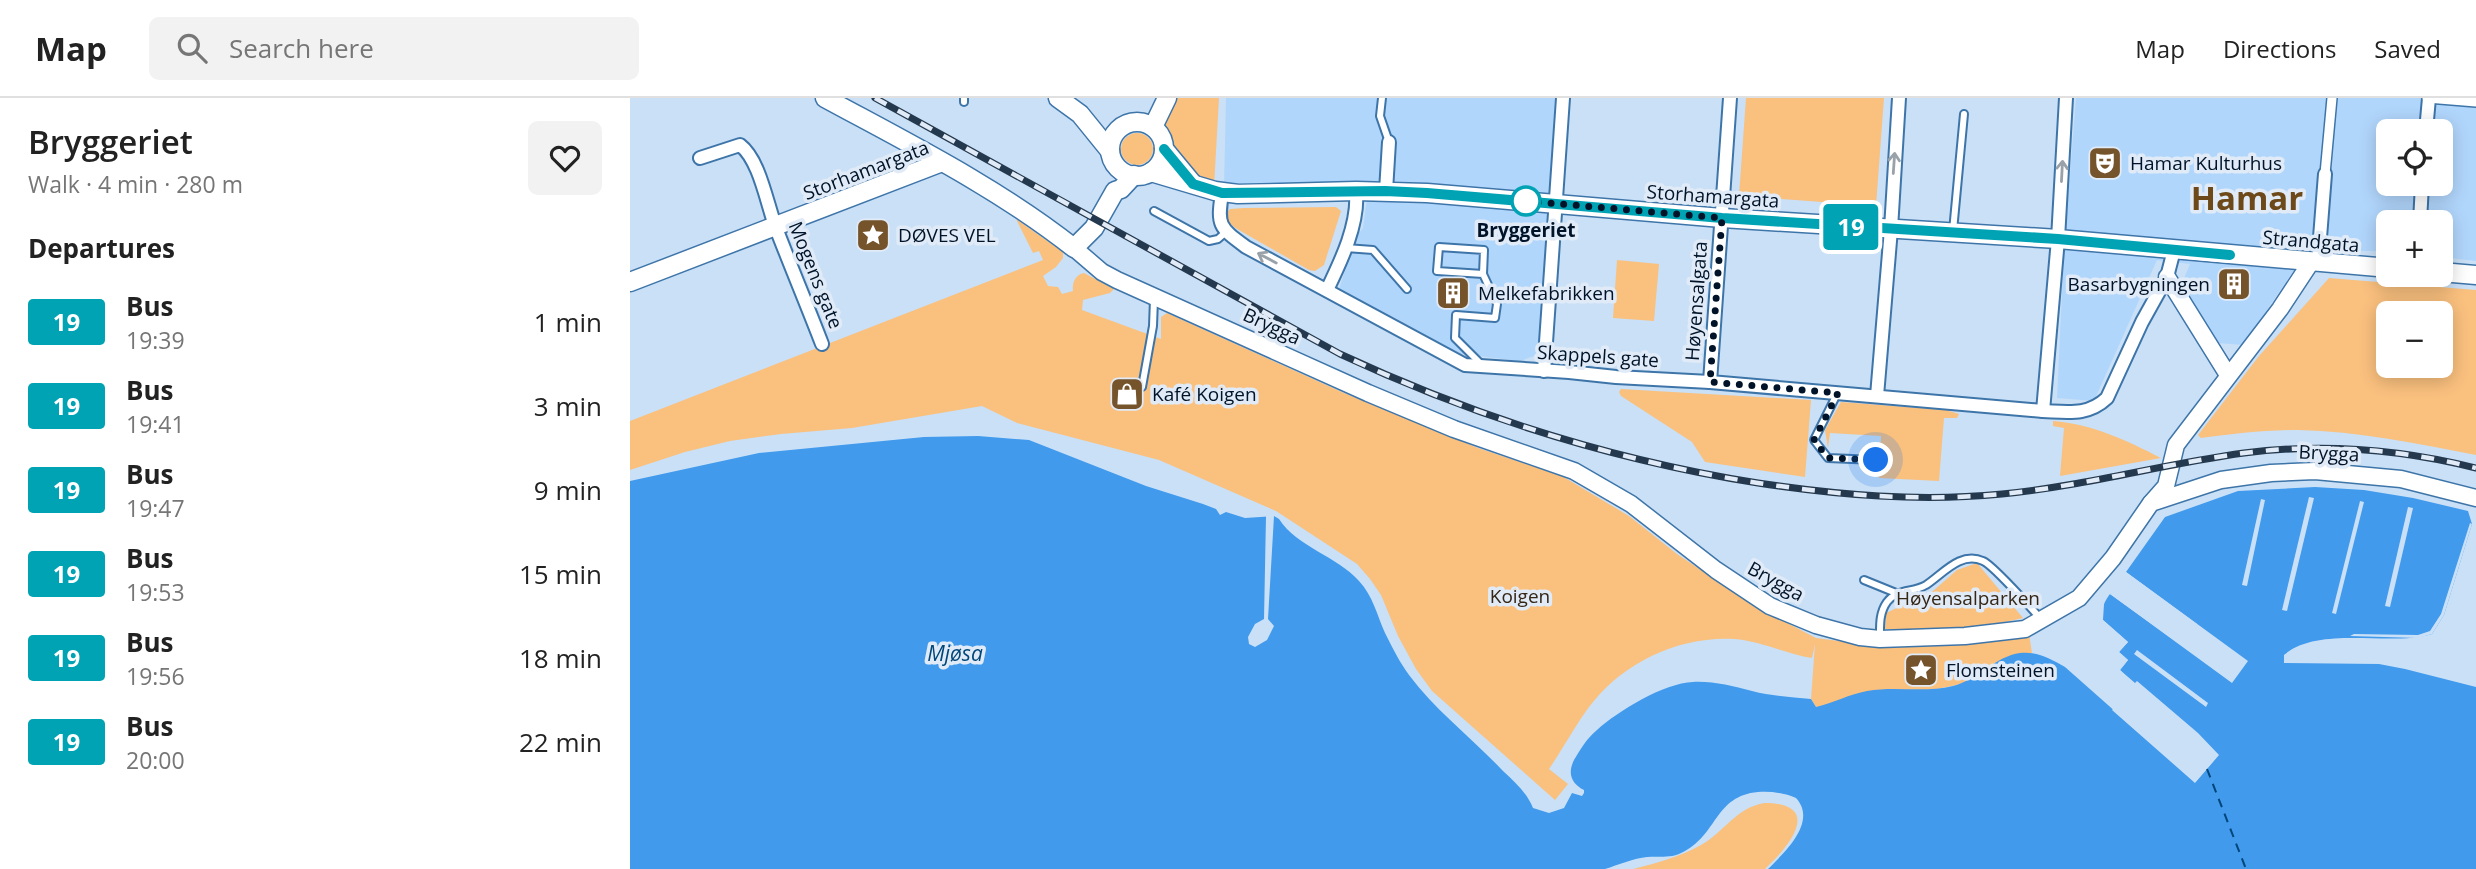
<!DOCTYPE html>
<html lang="en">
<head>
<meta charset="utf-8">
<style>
	body { margin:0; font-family:"Open Sans",sans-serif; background:#f2f2f2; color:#222; height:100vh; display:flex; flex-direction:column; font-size:26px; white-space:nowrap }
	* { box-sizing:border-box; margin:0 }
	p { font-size:23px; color:#767676 }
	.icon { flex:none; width:38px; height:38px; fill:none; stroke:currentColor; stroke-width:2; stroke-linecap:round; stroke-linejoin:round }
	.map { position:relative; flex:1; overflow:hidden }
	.details { display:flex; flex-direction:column; background:#fff; width:630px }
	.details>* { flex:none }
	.badge { padding:0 14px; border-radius:5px; font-size:24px; line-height:46px }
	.buttons { position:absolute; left:1746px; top:21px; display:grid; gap:14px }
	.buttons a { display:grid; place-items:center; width:77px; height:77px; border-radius:10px; background:#fff; box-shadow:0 4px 18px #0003; font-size:35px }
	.you { position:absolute; width:35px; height:35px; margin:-18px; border:5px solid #fff; border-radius:50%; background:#1a73e8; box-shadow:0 0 0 10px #1a73e833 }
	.map>.badge { position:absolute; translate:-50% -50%; box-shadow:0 0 0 4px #fff }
	h2 { padding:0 28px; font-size:26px; line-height:63px }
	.round { display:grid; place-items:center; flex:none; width:74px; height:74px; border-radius:10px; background:#f2f2f2 }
	.headline { display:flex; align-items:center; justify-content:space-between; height:119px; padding:0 28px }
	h1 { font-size:33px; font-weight:600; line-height:52px }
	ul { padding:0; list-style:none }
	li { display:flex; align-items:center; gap:21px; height:84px; padding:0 28px }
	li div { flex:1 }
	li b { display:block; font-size:26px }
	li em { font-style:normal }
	li .badge { min-width:77px; font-weight:700; text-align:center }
	header { display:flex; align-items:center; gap:42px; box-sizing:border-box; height:98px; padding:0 35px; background:#fff; border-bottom:2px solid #e0e0e0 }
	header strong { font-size:33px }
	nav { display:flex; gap:38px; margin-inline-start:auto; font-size:24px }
	.search { width:490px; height:63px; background:#f2f2f2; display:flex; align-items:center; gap:18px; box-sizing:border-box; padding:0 24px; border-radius:10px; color:#767676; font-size:26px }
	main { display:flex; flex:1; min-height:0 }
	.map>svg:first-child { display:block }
</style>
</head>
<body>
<header>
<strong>Map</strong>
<div class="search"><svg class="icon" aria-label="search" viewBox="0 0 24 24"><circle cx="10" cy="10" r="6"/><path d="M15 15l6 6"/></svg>Search here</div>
<nav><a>Map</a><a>Directions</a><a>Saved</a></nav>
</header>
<main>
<section class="details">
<div class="headline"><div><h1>Bryggeriet</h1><p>Walk · 4 min · 280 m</p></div><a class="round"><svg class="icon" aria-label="heart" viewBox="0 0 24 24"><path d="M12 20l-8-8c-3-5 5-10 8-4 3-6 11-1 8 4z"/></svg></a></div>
<h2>Departures</h2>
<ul>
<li><span class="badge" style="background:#00a3b4;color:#fff">19</span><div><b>Bus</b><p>19:39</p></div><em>1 min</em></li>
<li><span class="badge" style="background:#00a3b4;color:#fff">19</span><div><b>Bus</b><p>19:41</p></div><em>3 min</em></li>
<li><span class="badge" style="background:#00a3b4;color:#fff">19</span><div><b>Bus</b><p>19:47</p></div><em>9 min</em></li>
<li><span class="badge" style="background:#00a3b4;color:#fff">19</span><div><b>Bus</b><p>19:53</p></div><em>15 min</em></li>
<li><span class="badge" style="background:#00a3b4;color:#fff">19</span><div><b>Bus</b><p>19:56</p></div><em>18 min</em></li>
<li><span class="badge" style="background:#00a3b4;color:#fff">19</span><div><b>Bus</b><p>20:00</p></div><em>22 min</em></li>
</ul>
</section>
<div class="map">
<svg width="1846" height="771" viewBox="0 0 1846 771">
	<rect width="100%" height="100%" fill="#c9e0f7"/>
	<!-- built -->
	<g fill="#b1d6fc" fill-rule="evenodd">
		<path d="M596 0H925L910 256 890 263 831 256 783 235 709 192 724 141 733 130 739 86 594 89Z"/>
		<path d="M1446 0H1846V163L1811 159V124H1759V153H1677L1613 247 1588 245 1552 185 1560 166 1527 162 1464 303 1427 300 1434 152ZM1759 33H1811V86H1759Z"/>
	</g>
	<!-- green -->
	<g fill="#fac07e" fill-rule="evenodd">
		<path d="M541 0H589L584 89 569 84 539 48 531 27Z"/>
		<path d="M1116 0H1254L1246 108 1109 98Z"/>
		<circle cx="507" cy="51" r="16"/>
		<path d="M706 109 711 113 694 167 685 173 679 172 607 131 599 125 596 116 600 111 614 110Z"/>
		<path d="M386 121 433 154V160L426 169 413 178 418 188 428 189 432 196 443 193C442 185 445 177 454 175L484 191 480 195 453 202 452 212 531 241V219L537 215 714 295 848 350 932 378 999 418 1047 456 1128 510 1186 540 1247 548 1399 536 1402 555C1370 557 1352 582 1322 588 1277 598 1230 599 1186 609L1181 601 1185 546 1182 560C1156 556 1131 543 1104 541 1051 538 996 563 963 604 947 624 934 649 919 671L938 686 925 702 802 593 786 571 768 538 751 497 740 481 727 466 646 413 529 362 387 325 352 308 222 330 151 336 100 343 55 354 0 372V323L413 162 409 153 403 155Z"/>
		<path d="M987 162 1029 166 1024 223 983 220Z"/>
		<path d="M1699 180 1846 192V357C1788 346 1728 333 1668 332 1635 332 1603 336 1571 340L1568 337 1629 258ZM1759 215H1811V268H1759Z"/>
		<path d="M991 291 1181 302 1175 379 1075 364 1062 344 991 298 989 294Z"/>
		<path d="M1211 304 1316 312 1329 316 1327 320H1314L1309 383 1249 380 1251 338 1200 335 1198 350 1195 332Z"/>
		<path d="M1423 323C1462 326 1496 342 1531 360L1430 378 1434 330 1423 328Z"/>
		<path d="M1347 465 1393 520C1348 531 1301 533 1255 531L1256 515 1303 493 1327 472Z"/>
		<path d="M1134 705C1194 705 1160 748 1135 771H1003C1026 765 1050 759 1071 747 1094 734 1106 710 1134 705Z"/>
	</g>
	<!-- water -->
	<path fill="#419aec" d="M348 338 399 342 516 388 573 406 586 411 590 417 596 414 615 420 644 418 649 421C667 449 707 458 729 483 743 498 747 517 755 535 762 549 770 565 779 577 806 613 843 641 873 673 885 684 897 695 903 710L919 715 934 710 942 695 952 698 954 695V692C942 686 937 676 944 662 950 652 957 640 967 632 988 613 1034 585 1063 584 1083 583 1102 588 1122 593 1141 598 1161 599 1181 601L1186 609C1203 605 1220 596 1237 593 1265 588 1295 595 1323 588 1347 582 1366 558 1390 555 1407 553 1421 561 1435 569L1565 684 1586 660 1575 644 1530 604 1526 609 1490 572 1498 562 1489 554 1498 544 1473 522C1471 511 1474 504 1480 496L1551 547 1567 526 1496 474 1535 419 1608 393 1685 389 1734 392 1783 400 1838 413 1842 426 1814 517 1802 536C1761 549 1689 527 1654 557V565L1749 566 1775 571 1846 589V771H1138C1154 755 1188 724 1166 700 1155 695 1141 693 1128 694 1085 698 1088 735 1055 753 1041 761 1032 758 1017 759 1004 760 988 767 975 771H0V383L129 355 294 339Z"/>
	<!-- pier -->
	<g fill="#c9e0f7">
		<path d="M1679 399 1684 400 1657 513 1652 512Z"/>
		<path d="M1631 401 1635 402 1617 488 1612 487Z"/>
		<path d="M1730 403 1734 404 1706 516 1702 515Z"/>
		<path d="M1778 409 1783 410 1760 509 1755 508Z"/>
		<path d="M636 418H644L638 521 644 528 637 542 625 549 619 546 618 539 625 526 634 521Z"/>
		<path d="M1840 425 1842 426 1814 517 1802 536 1788 540 1720 538 1724 536 1788 537 1800 533 1811 516Z"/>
		<path d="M1496 474 1618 563 1602 585 1480 496 1482 493 1550 543 1562 526 1494 476Z"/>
		<path d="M1474 506 1473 522 1498 544 1489 554 1498 562 1490 572 1505 585 1507 583 1568 635 1589 657 1565 685 1482 612 1486 608 1487 612 1565 680 1581 661 1569 650 1571 644 1530 609 1527 612 1524 611 1507 597 1508 593 1487 574V570L1493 562 1486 553 1493 545 1470 524 1469 511Z"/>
		<path d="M1507 552 1578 605 1576 609 1504 556Z"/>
	</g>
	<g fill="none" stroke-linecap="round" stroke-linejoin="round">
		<!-- ferry -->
		<path stroke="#01467a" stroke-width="2" stroke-dasharray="9 7" stroke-linecap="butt" d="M1577 671 1616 771"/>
		<!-- service casing -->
		<g stroke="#3e75a9" stroke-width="10">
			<g id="service">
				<path d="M752 0 750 18 759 44"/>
				<path d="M334 4V0"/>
				<path d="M524 113 579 143 588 141 596 134"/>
				<path d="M1323 133 1334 16"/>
				<path d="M716 150 743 152 777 191"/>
				<path d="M851 266 825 240 826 217 865 220 867 206 853 176 854 152 809 149 807 173 853 176"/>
				<path d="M512 289 523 228 524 201"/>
				<path d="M1208 294 1184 342 1198 360 1246 362"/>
				<path d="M1234 482 1266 495"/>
				<path d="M1250 541C1250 528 1249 515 1257 504 1268 490 1282 495 1296 487 1313 476 1330 453 1353 463 1363 467 1401 510 1411 521"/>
			</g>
		</g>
		<!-- pedestrian casing -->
		<g stroke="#3e75a9" stroke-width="12">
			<g id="pedestrian">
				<path d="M1797 0 1846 4"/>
				<path d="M1695 76 1702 0"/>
			</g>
		</g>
		<!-- minor casing -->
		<g stroke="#3e75a9" stroke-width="16">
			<g id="minor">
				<path d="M1796 33 1799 0"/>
				<path d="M70 60 110 47C130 62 137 107 146 130 161 169 177 207 192 246"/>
				<path d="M756 93 759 44"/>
				<path d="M592 95C587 128 589 129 616 149L835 267 939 274 986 279 1080 284 1413 313C1438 314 1458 318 1477 300L1512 224 1537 179 1544 152"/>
				<path d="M1790 124 1792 86"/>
				<path d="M1688 165 1695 76"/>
				<path d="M697 192C711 163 729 126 726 93"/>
				<path d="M914 273 933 0"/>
				<path d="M1080 284 1100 0"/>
				<path d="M1247 298 1261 131 1269 0"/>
				<path d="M1413 313 1428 141 1436 0"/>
			</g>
		</g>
		<!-- tertiary casing -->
		<g stroke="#3e75a9" stroke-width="19">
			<g id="tertiary">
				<path d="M444 150 472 174 487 182 738 295 824 331 944 373 1001 406 1086 472 1140 508 1186 527 1230 539 1250 541 1335 538 1395 531 1449 500 1483 460 1521 405 1591 382 1641 375 1685 373 1771 381 1846 400"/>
				<path d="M1537 179 1598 277"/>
				<path d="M1521 405 1536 388 1546 347 1650 211 1681 164"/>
			</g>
		</g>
		<!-- secondary casing -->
		<g stroke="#3e75a9" stroke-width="21">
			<g id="secondary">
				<path d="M195 0C280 46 368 90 444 150L464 130 485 93 491 91 504 77"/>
				<path d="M428 0 450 16 480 53"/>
				<circle cx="507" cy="51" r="27"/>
				<path d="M523 29 537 0"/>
				<path d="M534 51 563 86"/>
				<path d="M521 74 585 93 608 96 726 93 797 95 1092 120 1428 141 1759 170"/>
				<path d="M1811 174 1846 177"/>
				<path d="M0 184 312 64"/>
			</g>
		</g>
		<!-- service -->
		<use href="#service" stroke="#fff" stroke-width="6"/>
		<!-- pedestrian -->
		<use href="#pedestrian" stroke="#fff" stroke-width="9"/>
		<!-- minor -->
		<use href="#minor" stroke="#fff" stroke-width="12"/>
		<!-- tertiary -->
		<use href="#tertiary" stroke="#fff" stroke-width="16"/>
		<!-- secondary -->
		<use href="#secondary" stroke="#fff" stroke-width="18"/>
		<!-- rail casing -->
		<g stroke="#25394e" stroke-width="7">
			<path id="rail" d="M245 0 710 256C843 318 982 362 1128 385 1209 397 1289 404 1372 396 1454 388 1533 366 1614 355 1692 345 1770 351 1846 370"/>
		</g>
		<!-- rail -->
		<use href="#rail" stroke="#e0ebf7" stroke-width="4.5" stroke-dasharray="13" stroke-linecap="butt"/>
	</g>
	<!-- one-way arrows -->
	<defs><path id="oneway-shaft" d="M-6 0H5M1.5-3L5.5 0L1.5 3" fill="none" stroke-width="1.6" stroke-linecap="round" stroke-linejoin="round" transform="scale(1.75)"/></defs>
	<g stroke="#99a1a9">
		<use href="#oneway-shaft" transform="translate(1264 65) rotate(-86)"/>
		<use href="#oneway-shaft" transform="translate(1432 73) rotate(-87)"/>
		<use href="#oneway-shaft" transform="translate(637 160) rotate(-152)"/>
	</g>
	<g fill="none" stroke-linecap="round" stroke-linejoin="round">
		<!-- line casing -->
		<g stroke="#fff" stroke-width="16">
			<path id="line" d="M534 51 563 86 592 95 755 93 797 95 1092 120 1428 141 1600 157"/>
		</g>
		<!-- line -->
		<use href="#line" stroke="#00a3b4" stroke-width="10"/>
		<!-- walk -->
		<path stroke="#001328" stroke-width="7" stroke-dasharray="0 12.6" d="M896 103 1092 120 1080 284 1208 295 1184 342 1198 360 1246 362"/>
	</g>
	<!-- icons -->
	<defs>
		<g id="theatre-square" transform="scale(1.75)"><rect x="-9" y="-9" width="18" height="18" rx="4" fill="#75532b" stroke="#e0ebf7"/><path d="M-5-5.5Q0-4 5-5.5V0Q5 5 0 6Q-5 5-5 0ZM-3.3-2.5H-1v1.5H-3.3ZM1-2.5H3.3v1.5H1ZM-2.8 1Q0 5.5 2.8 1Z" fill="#fff"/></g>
		<g id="sight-square" transform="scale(1.75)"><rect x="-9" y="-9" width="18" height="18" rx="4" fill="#75532b" stroke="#e0ebf7"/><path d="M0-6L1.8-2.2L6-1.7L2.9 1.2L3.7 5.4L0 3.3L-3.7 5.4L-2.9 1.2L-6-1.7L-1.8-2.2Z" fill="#fff"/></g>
		<g id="building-square" transform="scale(1.75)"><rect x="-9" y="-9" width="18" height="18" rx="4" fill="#75532b" stroke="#e0ebf7"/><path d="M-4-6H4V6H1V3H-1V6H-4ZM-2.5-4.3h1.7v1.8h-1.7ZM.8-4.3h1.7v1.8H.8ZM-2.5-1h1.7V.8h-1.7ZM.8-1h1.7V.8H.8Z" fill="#fff"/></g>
		<g id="shop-square" transform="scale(1.75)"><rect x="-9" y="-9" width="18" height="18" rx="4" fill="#75532b" stroke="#e0ebf7"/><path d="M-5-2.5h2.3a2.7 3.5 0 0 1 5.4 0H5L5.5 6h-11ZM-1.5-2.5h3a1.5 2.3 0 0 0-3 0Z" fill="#fff"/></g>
	</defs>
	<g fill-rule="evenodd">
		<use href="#theatre-square" x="1475" y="65"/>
		<use href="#sight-square" x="243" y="137"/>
		<use href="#building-square" x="1604" y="186"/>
		<use href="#building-square" x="823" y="195"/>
		<use href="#shop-square" x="497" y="296"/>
		<use href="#sight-square" x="1291" y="572"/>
	</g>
	<!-- markers -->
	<circle fill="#fff" stroke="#00a3b4" stroke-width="3.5" cx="896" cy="103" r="14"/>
	<g text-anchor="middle" stroke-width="7" stroke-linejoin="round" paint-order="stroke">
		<!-- poi labels -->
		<g font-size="19" fill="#001328" stroke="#e0ebf7" text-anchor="start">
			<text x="1500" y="72">Hamar Kulturhus</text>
			<text x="268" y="144">DØVES VEL</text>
			<text x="1580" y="193" text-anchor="end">Basarbygningen</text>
			<text x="848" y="202">Melkefabrikken</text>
			<text x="522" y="303">Kafé Koigen</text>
			<text x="1316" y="579">Flomsteinen</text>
		</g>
		<!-- street labels -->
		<g font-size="19" fill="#001328" stroke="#e0ebf7">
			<text transform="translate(236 72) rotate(-21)" y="7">Storhamargata</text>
			<text transform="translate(1083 98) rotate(4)" y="7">Storhamargata</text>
			<text transform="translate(1681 143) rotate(5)" y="7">Strandgata</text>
			<text transform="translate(186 177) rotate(68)" y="7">Mogens gate</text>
			<text transform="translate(1066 203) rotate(-86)" y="7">Høyensalgata</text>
			<text transform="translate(642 228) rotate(25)" y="7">Brygga</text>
			<text transform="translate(968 258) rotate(4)" y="7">Skappels gate</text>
			<text transform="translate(1699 355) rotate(3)" y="7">Brygga</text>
			<text transform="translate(1146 483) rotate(29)" y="7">Brygga</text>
		</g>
		<!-- stop labels -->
		<g font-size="19" font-weight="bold" fill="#001328" stroke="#e0ebf7">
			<text x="896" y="139">Bryggeriet</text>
		</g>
		<!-- park labels -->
		<g font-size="19" fill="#352615" stroke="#e0ebf7">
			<text x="890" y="505">Koigen</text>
			<text x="1338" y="507">Høyensalparken</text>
		</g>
		<!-- water labels -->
		<g font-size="21" font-style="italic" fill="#01467a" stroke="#e0ebf7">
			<text x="325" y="563">Mjøsa</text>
		</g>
		<!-- town labels -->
		<g font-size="33" font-weight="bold" fill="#6d4818" stroke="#e0ebf7">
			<text x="1617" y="112">Hamar</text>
		</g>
	</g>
</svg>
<div class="buttons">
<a><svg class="icon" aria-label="locate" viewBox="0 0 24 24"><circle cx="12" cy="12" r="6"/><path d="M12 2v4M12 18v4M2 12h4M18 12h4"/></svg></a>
<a>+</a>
<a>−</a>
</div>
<div class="you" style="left:1246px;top:362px"></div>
<b class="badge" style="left:1221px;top:129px;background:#00a3b4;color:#fff">19</b>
</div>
</main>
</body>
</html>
